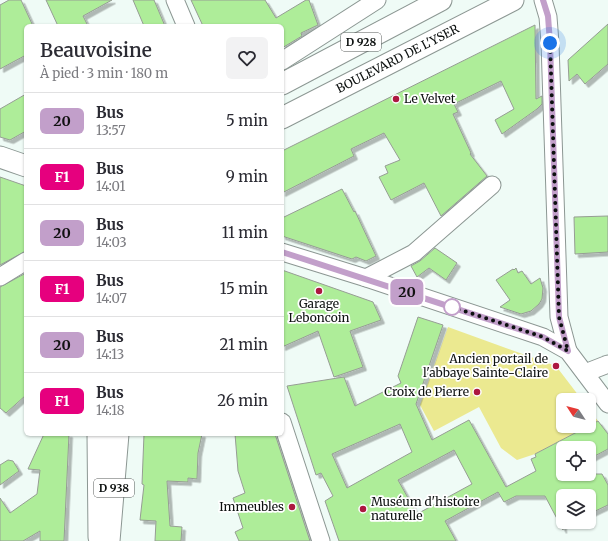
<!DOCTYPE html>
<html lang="fr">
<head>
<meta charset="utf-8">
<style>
	body { margin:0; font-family:Merriweather,serif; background:#f2f2f3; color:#2b2b33; height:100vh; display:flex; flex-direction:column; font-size:15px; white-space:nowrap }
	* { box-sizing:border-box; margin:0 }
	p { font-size:13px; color:#7c7c81 }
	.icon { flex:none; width:22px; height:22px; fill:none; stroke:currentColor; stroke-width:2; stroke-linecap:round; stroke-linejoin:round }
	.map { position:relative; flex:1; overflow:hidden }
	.panel { position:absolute; left:24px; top:24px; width:260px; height:412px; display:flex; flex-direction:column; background:#fff; border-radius:6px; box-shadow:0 1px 3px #0004 }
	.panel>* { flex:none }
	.badge { padding:0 8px; border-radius:6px; font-size:14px; line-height:26px }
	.needle { width:26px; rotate:306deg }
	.controls { position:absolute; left:556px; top:393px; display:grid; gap:8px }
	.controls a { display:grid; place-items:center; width:40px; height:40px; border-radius:6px; background:#fff; box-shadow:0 1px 3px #0004; font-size:20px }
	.you { position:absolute; width:20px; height:20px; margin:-10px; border:3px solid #fff; border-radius:50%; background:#1a73e8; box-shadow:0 0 0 6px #1a73e833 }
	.map>.badge { position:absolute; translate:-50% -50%; box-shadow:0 0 0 2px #fff }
	.round { display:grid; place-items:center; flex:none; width:42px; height:42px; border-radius:6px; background:#f2f2f3 }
	.overview { display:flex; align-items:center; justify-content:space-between; height:68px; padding:0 16px }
	h1 { font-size:19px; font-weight:600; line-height:30px }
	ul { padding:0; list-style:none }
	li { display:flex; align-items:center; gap:12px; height:56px; padding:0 16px; border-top:1px solid #e1e1e2 }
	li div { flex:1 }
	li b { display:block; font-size:15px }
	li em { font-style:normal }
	li .badge { min-width:44px; font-weight:700; text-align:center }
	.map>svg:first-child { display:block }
</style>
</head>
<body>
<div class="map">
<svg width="608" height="541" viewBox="0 0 608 541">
	<defs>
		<filter id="shadow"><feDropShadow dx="3.5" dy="3.5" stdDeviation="0" flood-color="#0004"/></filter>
	</defs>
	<rect width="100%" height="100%" fill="#effbf6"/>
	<!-- green -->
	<path fill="#ebe990" d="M448 327 556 366 582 400H563V426H589V409L598 421 535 454 517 460 501 448 479 407 434 431 420 405Z"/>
	<!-- building -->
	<g fill="#aeed99" stroke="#969d94" fill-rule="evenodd" filter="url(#shadow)">
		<path d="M9 0H21L33 26H26V55L0 69V5Z"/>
		<path d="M46 0H112L83 16 88 26H58Z"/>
		<path d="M133 0H154L165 26H144Z"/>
		<path d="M191 0H265L276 18 306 0H309L318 25 301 33 302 36 282 48V26H203Z"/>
		<path d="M608 24V64L585 84 577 74 569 81 568 60Z"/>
		<path d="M535 25 536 99 542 96V104L537 109 502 134 495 120 514 109 501 81 454 104 458 112 453 114 471 153 470 154 487 176 441 216 424 183 391 200 379 177 388 173 385 166 400 160 384 133 351 149 354 156 282 193V151Z"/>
		<path d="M26 94V131L10 140 0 137V109Z"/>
		<path d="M0 177 26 186V251L0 265Z"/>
		<path d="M342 189 354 212 355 211 376 256 366 261 356 257 352 259 282 236V218Z"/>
		<path d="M608 216V252L575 254 574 217Z"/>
		<path d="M435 248 457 263 446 280 429 268 417 277 411 266 420 261Z"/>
		<path d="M516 268 518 273 522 271 531 284 540 278 543 288 542 299 539 304 531 311 521 314 500 307 510 300 496 280 513 269 514 270Z"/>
		<path d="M282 270 373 302 381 320 350 331 363 367 334 377 318 331 282 347Z"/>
		<path d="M26 273V395L6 413 0 408V287Z"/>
		<path d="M418 317 443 325 416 404 432 440 469 420 506 487 536 471 531 459 536 457 535 454 598 421 608 434V449L589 459V448H563V472L559 474H602L608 485V505L589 514V496H563V530L545 496H516L504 502 498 492 445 521 456 541H339L325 501 333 496 321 473 316 475 287 386 344 377 355 406 401 383 398 376ZM400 424 412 452 347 488 332 454ZM454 450 472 484 417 514 398 480Z"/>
		<path d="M44 434H69L64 541H40V531L23 541H0V498L10 513 37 494 40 470 28 469Z"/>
		<path d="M144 434H202L198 453 197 479 188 478V482L167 481 170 526 182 527 181 541H155L156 521 140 520 144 485 142 484Z"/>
		<path d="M235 434H275L310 541H239L235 532 243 528 233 498 245 493 238 471Z"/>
		<path d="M8 460 13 461 19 471 0 485V465Z"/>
	</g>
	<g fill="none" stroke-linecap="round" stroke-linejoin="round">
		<!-- minor casing -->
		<g stroke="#8c9793" stroke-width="19">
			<g id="minor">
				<path d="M175 0 186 26"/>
				<path d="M543 0 548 17 550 43 559 317 568 351"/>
				<path d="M282 61 377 0"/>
				<path d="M282 252 366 278 543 337 568 351 608 404"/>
				<path d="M0 277 26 261"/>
				<path d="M366 278 414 253 492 185"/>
				<path d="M585 373 608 364"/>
				<path d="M282 422 321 541"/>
			</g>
		</g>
		<!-- major casing -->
		<g stroke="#8c9793" stroke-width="23">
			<g id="major">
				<path d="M282 84 441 0"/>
				<path id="s1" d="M282 118 513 0"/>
				<path d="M0 157 26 166"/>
				<path d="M98 434 99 537"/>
				<path d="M109 541 118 434"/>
			</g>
		</g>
		<!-- minor -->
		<use href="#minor" stroke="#fff" stroke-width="17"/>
		<!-- major -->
		<use href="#major" stroke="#fff" stroke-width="21"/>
	</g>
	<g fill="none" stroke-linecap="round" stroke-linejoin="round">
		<!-- line casing -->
		<g stroke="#fff" stroke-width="9">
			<path id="line" d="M282 252 543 337 568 351 559 317 550 43 548 16 543 0"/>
		</g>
		<!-- line -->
		<use href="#line" stroke="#c29fca" stroke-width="6"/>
		<!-- walk -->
		<path stroke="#0c100f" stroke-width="4" stroke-dasharray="0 7.2" d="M452 307 543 337 568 351 559 317 550 43"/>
	</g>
	<!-- markers -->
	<g fill="#ac1840" stroke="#fff" stroke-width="1.5">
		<circle cx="396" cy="99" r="4"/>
		<circle cx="319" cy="291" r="4"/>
		<circle cx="556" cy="366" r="4"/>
		<circle cx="477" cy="392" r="4"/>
		<circle cx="292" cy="507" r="4"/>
		<circle cx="363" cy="509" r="4"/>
	</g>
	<circle fill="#fff" stroke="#c29fca" stroke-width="2" cx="452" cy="307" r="8"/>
	<g text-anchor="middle" stroke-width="3.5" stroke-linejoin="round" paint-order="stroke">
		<!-- shield labels -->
		<g fill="#fff" stroke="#555857" stroke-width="1">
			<rect x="341" y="33" width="40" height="18" rx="3"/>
			<rect x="94" y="479" width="40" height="18" rx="3"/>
		</g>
		<g font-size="11" font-weight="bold" fill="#0c100f">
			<text x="361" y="46">D 928</text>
			<text x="114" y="492">D 938</text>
		</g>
		<!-- street labels -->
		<g font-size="12" fill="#0c100f" stroke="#fff">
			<text dy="4" stroke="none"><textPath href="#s1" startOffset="130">BOULEVARD DE L'YSER</textPath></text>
		</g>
		<!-- poi labels -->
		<g font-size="12" fill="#0c100f" stroke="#fff" text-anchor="end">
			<text x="404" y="103" text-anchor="start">Le Velvet</text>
			<text x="319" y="308" text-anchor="middle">Garage<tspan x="319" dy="14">Leboncoin</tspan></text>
			<text x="548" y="363">Ancien portail de<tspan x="548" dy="14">l'abbaye Sainte-Claire</tspan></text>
			<text x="469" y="396">Croix de Pierre</text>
			<text x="371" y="506" text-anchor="start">Muséum d'histoire<tspan x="371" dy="14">naturelle</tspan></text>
			<text x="284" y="511">Immeubles</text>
		</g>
	</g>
</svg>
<div class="controls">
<a><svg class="needle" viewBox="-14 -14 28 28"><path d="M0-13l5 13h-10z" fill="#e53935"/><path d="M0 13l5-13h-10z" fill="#7c7c81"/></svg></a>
<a><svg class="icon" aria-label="locate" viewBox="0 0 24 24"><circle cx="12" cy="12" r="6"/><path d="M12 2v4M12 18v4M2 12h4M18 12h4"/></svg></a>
<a><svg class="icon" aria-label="layers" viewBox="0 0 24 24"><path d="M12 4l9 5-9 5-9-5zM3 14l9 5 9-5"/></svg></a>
</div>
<div class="you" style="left:550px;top:43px"></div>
<b class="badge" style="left:407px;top:292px;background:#c29fca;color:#111">20</b>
<section class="panel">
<div class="overview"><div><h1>Beauvoisine</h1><p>À pied · 3 min · 180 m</p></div><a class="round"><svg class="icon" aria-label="heart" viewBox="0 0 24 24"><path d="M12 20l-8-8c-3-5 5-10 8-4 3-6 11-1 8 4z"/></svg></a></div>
<ul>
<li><span class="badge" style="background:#c29fca;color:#111">20</span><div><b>Bus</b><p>13:57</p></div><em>5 min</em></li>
<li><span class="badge" style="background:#e6007e;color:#fff">F1</span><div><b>Bus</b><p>14:01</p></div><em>9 min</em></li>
<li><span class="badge" style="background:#c29fca;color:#111">20</span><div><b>Bus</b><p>14:03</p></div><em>11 min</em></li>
<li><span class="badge" style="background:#e6007e;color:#fff">F1</span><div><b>Bus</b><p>14:07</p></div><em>15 min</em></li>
<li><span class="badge" style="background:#c29fca;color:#111">20</span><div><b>Bus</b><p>14:13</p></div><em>21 min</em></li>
<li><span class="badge" style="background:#e6007e;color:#fff">F1</span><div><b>Bus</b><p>14:18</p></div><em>26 min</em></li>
</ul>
</section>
</div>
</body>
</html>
